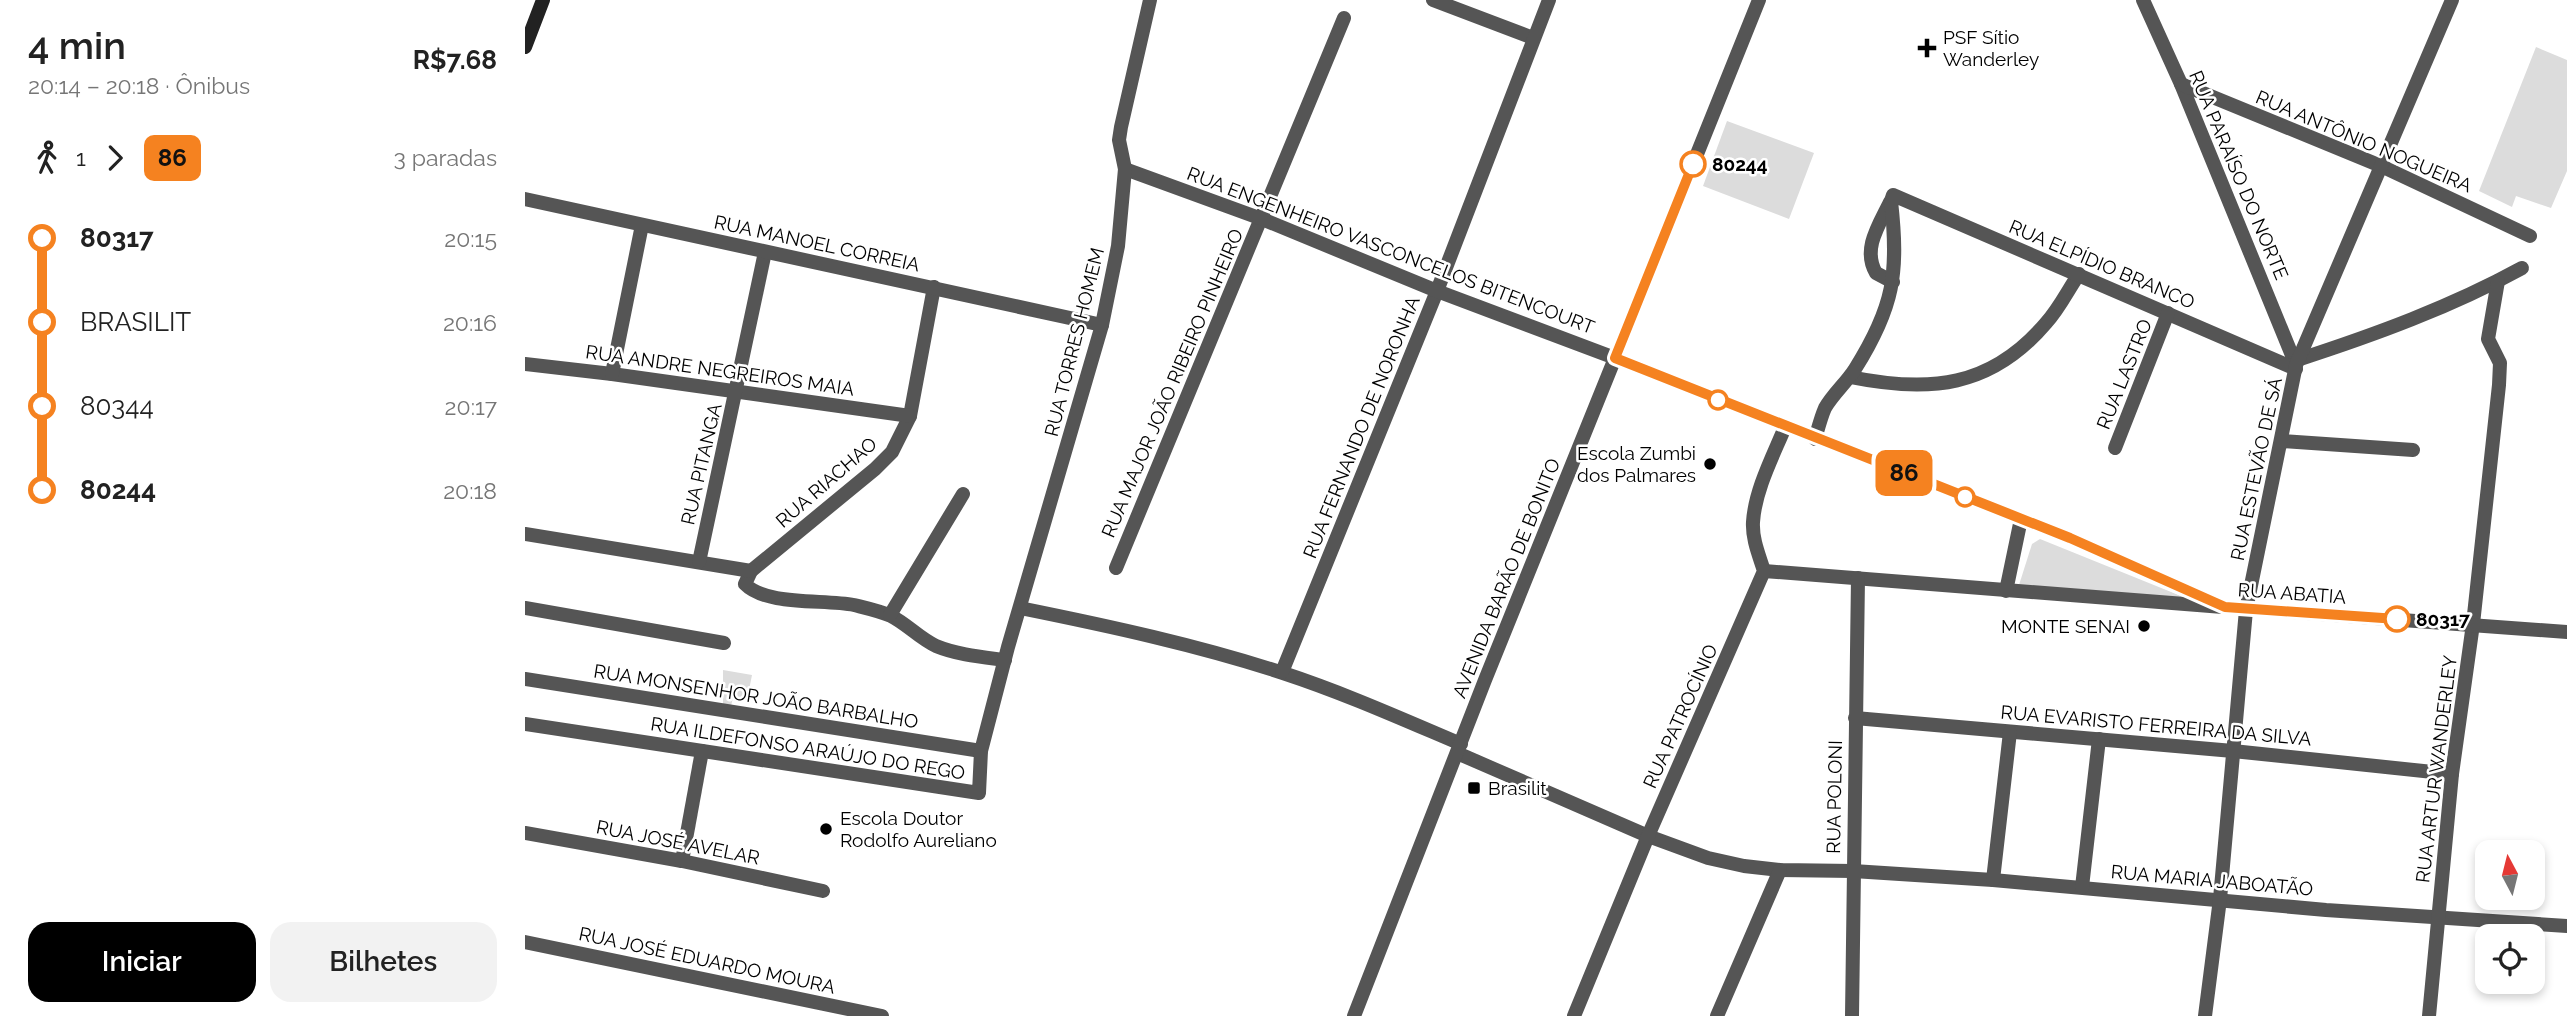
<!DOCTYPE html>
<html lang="pt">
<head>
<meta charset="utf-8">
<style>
	body { margin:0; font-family:Raleway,sans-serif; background:#f2f2f2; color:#222; height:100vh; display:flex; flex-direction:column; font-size:26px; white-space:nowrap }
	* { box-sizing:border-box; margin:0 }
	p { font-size:23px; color:#767676 }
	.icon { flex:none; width:38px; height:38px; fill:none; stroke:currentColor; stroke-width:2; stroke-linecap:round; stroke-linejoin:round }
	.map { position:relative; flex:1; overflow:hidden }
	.drawer { display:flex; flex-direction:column; background:#fff; width:525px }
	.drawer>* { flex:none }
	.badge { padding:0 14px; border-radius:10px; font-size:24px; line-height:46px }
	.needle { width:46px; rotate:353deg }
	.tools { position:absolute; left:1950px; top:840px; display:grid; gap:14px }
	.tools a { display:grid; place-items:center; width:70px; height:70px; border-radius:14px; background:#fff; box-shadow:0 4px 10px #0003; font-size:35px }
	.map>.badge { position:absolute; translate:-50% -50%; box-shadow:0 0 0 4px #fff }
	.legs { display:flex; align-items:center; gap:10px; height:77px; padding:0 28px; font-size:23px }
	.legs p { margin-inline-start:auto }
	.overview { display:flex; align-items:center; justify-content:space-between; height:119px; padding:0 28px }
	h1 { font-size:38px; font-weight:600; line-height:52px }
	.primary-button { display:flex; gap:14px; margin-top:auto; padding:14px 28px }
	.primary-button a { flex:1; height:80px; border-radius:21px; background:#000; color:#fff; font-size:28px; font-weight:600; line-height:80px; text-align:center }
	.primary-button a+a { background:#f2f2f2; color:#222 }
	ul { padding:0 28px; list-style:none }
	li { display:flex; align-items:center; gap:24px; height:84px; font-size:26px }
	li i { display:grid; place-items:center; width:10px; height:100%; margin:0 9px; background:currentColor }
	li i::after { content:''; width:18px; height:18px; margin:-9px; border:5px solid; border-radius:50%; background:#fff }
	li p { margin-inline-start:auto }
	li:first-child i { background:linear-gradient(#0000 50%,currentColor 0) }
	li:last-child i { background:linear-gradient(currentColor 50%,#0000 0) }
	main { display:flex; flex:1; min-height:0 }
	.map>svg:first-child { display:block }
</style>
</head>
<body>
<main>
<section class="drawer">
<div class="overview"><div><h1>4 min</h1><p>20:14 – 20:18 · Ônibus</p></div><b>R$7.68</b></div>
<div class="legs"><svg class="icon" aria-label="walk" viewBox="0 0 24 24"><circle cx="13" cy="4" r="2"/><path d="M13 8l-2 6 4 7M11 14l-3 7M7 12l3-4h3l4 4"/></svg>1<svg class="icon" aria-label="forward" viewBox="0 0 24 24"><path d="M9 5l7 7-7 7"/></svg><b class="badge" style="background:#f58220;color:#111">86</b><p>3 paradas</p></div>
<ul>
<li><i style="color:#f58220"></i><b>80317</b><p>20:15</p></li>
<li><i style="color:#f58220"></i><span>BRASILIT</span><p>20:16</p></li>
<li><i style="color:#f58220"></i><span>80344</span><p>20:17</p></li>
<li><i style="color:#f58220"></i><b>80244</b><p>20:18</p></li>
</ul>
<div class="primary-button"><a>Iniciar</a><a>Bilhetes</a></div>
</section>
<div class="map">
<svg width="2042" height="1016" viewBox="0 0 2042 1016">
	<rect width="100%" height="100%" fill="#fff"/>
	<!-- green -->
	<g fill="#dcdcdc">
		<path d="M2011 47 2042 60V171L2026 208 1991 196 1987 207 1954 191Z"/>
		<path d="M1202 121 1289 153 1264 219 1178 186Z"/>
		<path d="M1515 539 1661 598 1494 585 1507 544Z"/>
		<path d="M198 670 227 675 222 700 208 697 205 711 198 707Z"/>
	</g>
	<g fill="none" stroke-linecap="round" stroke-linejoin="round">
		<!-- minor -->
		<g stroke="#555" stroke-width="14">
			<path d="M908 0 1008 38"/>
			<path d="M1618 0 1656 84 1771 365"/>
			<path d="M1656 84 1856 166 2005 236"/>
			<path d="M1365 202C1354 225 1337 249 1351 273L1368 282"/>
			<path d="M409 287 385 416 367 452 350 469 226 571 220 584C241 606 299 599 329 605 341 608 355 611 366 616 382 624 394 638 411 646 433 655 457 657 480 660"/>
			<path d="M1772 360C1849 335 1926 307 1997 268"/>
			<path d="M0 364 87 374 385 416"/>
			<path d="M87 374 117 225"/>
			<path d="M1325 377C1404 393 1466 388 1521 323 1534 309 1543 290 1554 274"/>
			<path d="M1290 439C1293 429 1296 417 1300 408 1308 394 1321 383 1330 369 1369 307 1374 273 1366 201L1368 195 1771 369"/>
			<path d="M1757 441 1888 450"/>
			<path d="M1590 448 1643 313"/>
			<path d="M0 534 226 571"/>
			<path d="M174 562 240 252"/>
			<path d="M591 568 819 18"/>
			<path d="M1239 571 1698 607"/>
			<path d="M1481 591 1496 519"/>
			<path d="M0 608 199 643"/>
			<path d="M495 608C584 626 672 645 758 673 819 693 877 719 936 744"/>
			<path d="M365 615 438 494"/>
			<path d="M757 672 912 291 1024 0"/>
			<path d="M0 679 456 751"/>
			<path d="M1330 718 1708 751 1927 774"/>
			<path d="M0 724 454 793 456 751 483 647 577 325"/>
			<path d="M932 753 1123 836 1183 858 1219 866 1255 870 1328 871 1468 880 1801 910 2042 926"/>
			<path d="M0 833 157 861 298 891"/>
			<path d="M157 861 177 751"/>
			<path d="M1468 880 1485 732"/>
			<path d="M1557 887 1574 739"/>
			<path d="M0 942 357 1016"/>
			<path d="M829 1016 960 680 1090 358"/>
			<path d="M1049 1016 1123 836 1239 571C1234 555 1227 539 1228 522 1230 490 1248 456 1260 427"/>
			<path d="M1192 1016 1255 870"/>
			<path d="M1327 1016 1333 578"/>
			<path d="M1680 1016 1695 899 1721 610 1771 365 1927 0"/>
			<path d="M1904 1016 1927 774 1948 624 1974 385 1975 363 1963 339 1973 281"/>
		</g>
		<!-- tertiary -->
		<g stroke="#555" stroke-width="14">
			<path d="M600 169 737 219 912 291 1090 358 1545 538 1700 607 2042 632"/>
			<path d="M0 199 577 325 593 246 600 169 594 140 596 127 625 0"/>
			<path d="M1090 358 1234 0"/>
		</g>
		<!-- secondary -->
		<path stroke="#222" stroke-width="14" d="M0 47 18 0"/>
	</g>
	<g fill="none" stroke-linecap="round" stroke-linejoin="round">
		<!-- line-1 casing -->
		<g stroke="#fff" stroke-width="16">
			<path id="line-1" d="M1168 164 1090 358 1545 538 1700 607 1872 619"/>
		</g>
		<!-- line-1 -->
		<use href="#line-1" stroke="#f58220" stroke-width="10"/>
	</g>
	<!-- markers -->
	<g fill="#000" stroke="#fff" stroke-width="2.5">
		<path d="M1398.5 37.5h7v7h7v7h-7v7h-7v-7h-7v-7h7z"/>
		<circle cx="1185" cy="464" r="7"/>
		<circle cx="1619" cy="626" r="7"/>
		<rect x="942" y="781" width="14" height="14" rx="3.5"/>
		<circle cx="301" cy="829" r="7"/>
	</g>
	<g fill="#fff" stroke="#f58220" stroke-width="3.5">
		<circle cx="1168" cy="164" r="12"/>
		<circle cx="1193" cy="400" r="9"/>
		<circle cx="1440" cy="497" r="9"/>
		<circle cx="1872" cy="619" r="12"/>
	</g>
	<g text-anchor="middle" stroke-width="5" stroke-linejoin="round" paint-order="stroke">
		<!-- poi labels -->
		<g font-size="19" fill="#000" stroke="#fff" text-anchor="start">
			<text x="1418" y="44">PSF Sítio<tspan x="1418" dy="22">Wanderley</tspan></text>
			<text x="1171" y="460" text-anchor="end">Escola Zumbi<tspan x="1171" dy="22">dos Palmares</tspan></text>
			<text x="1605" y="633" text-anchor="end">MONTE SENAI</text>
			<text x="963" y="795">Brasilit</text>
			<text x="315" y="825">Escola Doutor<tspan x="315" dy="22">Rodolfo Aureliano</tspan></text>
		</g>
		<!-- street labels -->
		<g font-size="19" fill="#000" stroke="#fff">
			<text transform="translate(1839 141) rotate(23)" y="7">RUA ANTÔNIO NOGUEIRA</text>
			<text transform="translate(1714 175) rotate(67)" y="7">RUA PARAÍSO DO NORTE</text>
			<text transform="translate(292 243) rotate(12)" y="7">RUA MANOEL CORREIA</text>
			<text transform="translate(866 250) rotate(21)" y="7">RUA ENGENHEIRO VASCONCELOS BITENCOURT</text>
			<text transform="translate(1577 264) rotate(23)" y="7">RUA ELPÍDIO BRANCO</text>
			<text transform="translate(549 342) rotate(-76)" y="7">RUA TORRES HOMEM</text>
			<text transform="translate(195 370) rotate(8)" y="7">RUA ANDRE NEGREIROS MAIA</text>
			<text transform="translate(1599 374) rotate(-68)" y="7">RUA LASTRO</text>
			<text transform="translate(647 383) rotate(-67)" y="7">RUA MAJOR JOÃO RIBEIRO PINHEIRO</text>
			<text transform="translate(836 427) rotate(-68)" y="7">RUA FERNANDO DE NORONHA</text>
			<text transform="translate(176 464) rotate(-77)" y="7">RUA PITANGA</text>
			<text transform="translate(1731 469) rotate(-78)" y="7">RUA ESTEVÃO DE SÁ</text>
			<text transform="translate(301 482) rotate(-41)" y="7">RUA RIACHAO</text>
			<text transform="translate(981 578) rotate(-68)" y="7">AVENIDA BARÃO DE BONITO</text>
			<text transform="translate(1767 593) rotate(4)" y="7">RUA ABATIA</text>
			<text transform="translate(231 696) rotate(9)" y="7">RUA MONSENHOR JOÃO BARBALHO</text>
			<text transform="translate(1155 716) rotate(-66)" y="7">RUA PATROCÍNIO</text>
			<text transform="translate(1631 725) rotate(5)" y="7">RUA EVARISTO FERREIRA DA SILVA</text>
			<text transform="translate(283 748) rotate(9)" y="7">RUA ILDEFONSO ARAÚJO DO REGO</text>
			<text transform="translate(1911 769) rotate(-83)" y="7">RUA ARTUR WANDERLEY</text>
			<text transform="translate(1309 797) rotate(-89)" y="7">RUA POLONI</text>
			<text transform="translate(153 842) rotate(11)" y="7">RUA JOSÉ AVELAR</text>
			<text transform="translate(1687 880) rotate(5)" y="7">RUA MARIA JABOATÃO</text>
			<text transform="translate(182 960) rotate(12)" y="7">RUA JOSÉ EDUARDO MOURA</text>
		</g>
		<!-- stop labels -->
		<g font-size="19" font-weight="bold" fill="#000" stroke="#fff" text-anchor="start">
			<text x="1187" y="171">80244</text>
			<text x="1891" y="626">80317</text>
		</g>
	</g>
</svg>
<div class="tools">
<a><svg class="needle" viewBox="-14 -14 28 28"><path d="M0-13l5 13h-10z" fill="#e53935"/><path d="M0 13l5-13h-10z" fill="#767676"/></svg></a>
<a><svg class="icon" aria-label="locate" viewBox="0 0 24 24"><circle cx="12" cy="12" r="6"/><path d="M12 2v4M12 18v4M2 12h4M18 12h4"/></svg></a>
</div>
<b class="badge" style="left:1379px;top:473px;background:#f58220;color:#111">86</b>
</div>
</main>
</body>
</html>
